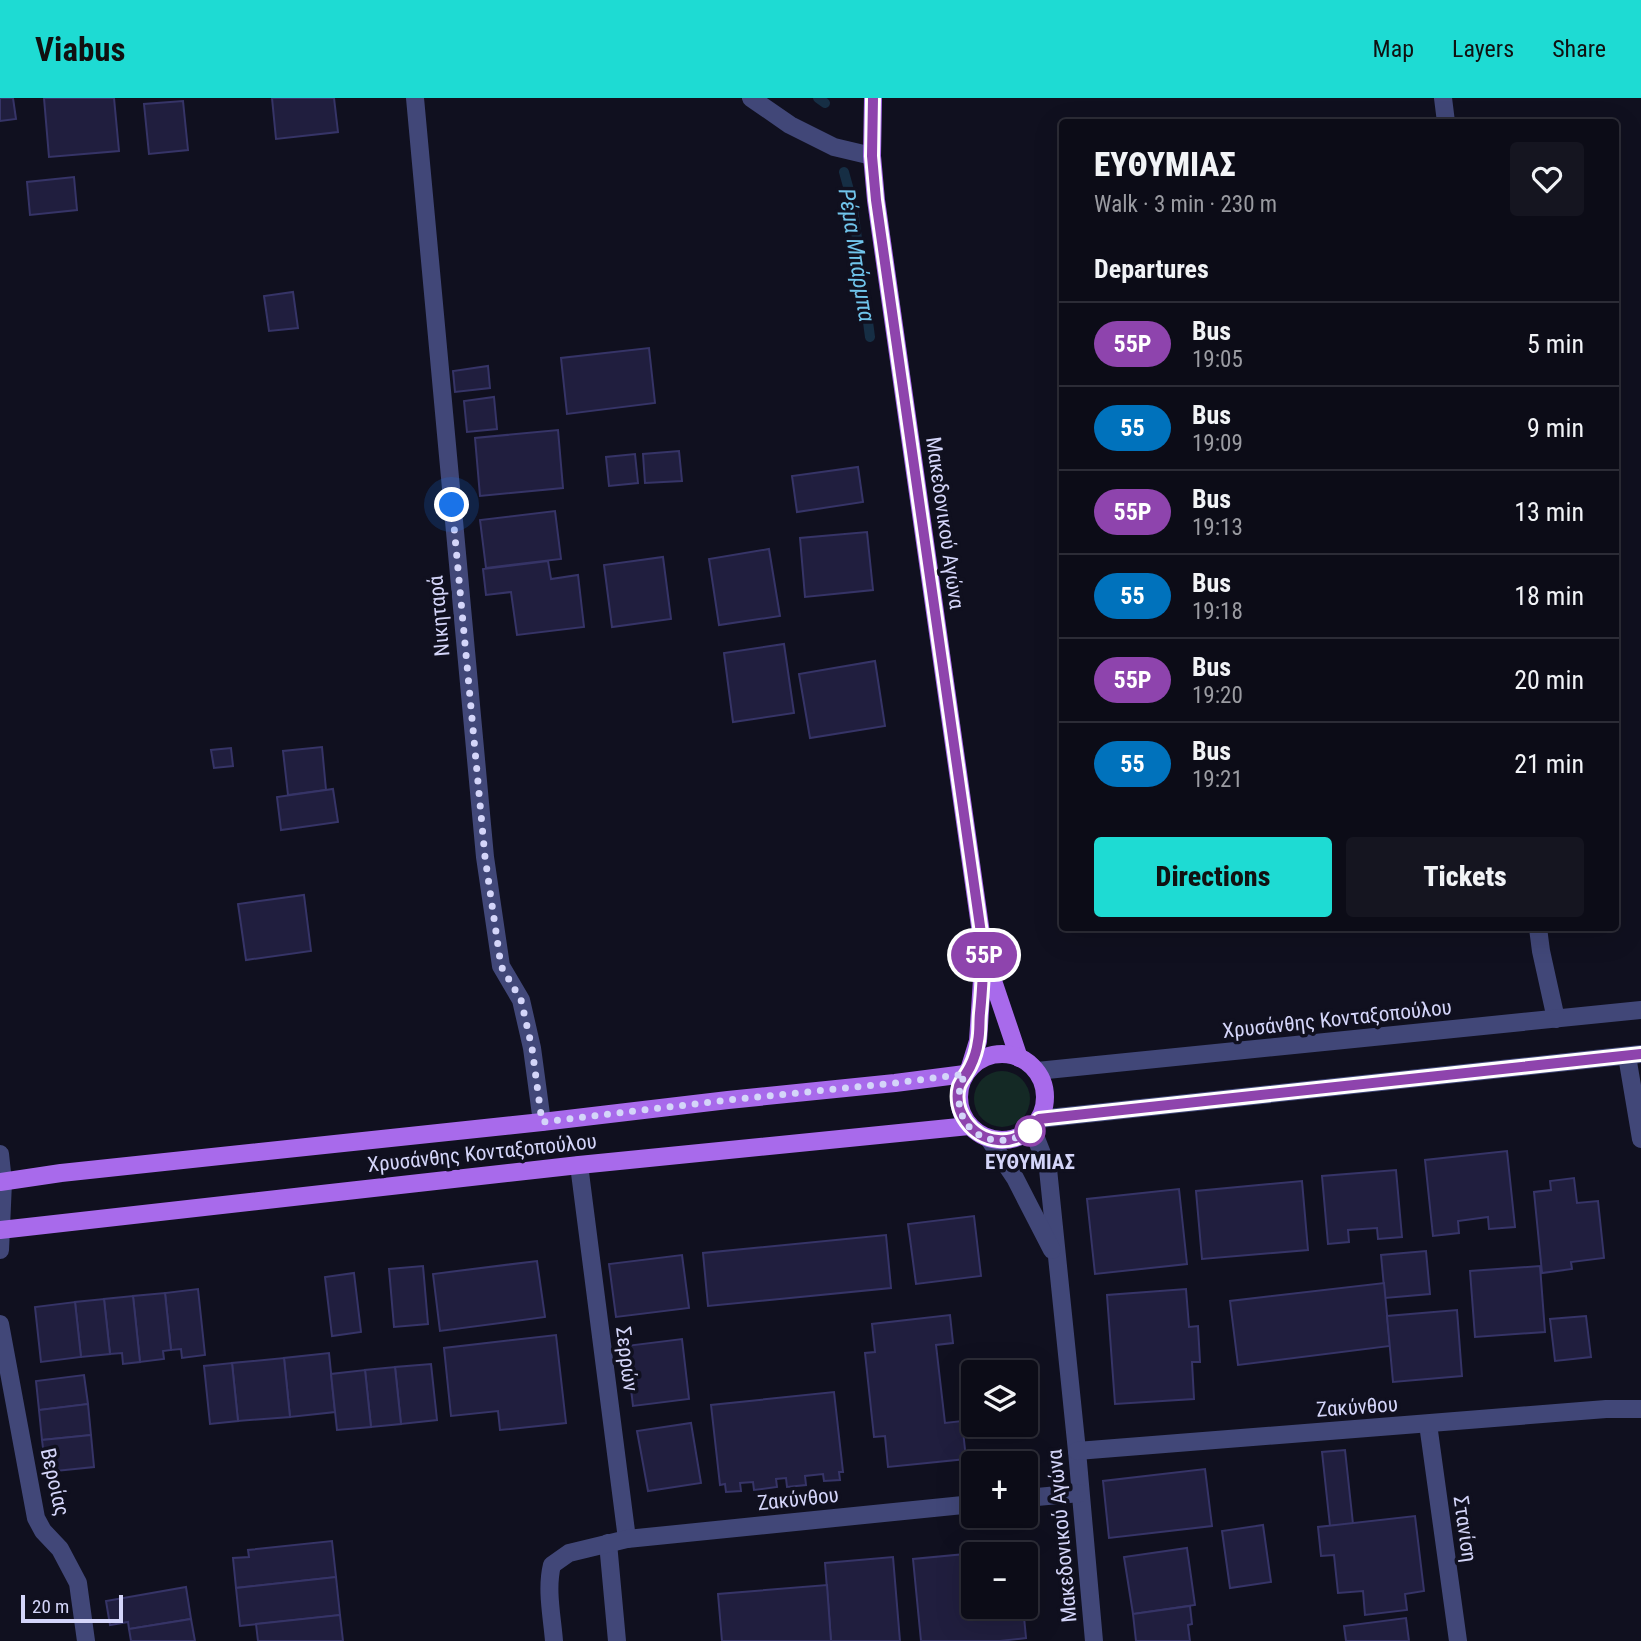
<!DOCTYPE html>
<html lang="en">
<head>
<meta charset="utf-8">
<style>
	body { margin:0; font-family:"Roboto Condensed",sans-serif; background:#151520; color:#f1f3f6; height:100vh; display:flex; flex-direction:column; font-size:26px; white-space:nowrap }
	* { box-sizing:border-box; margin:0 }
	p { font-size:23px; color:#9a9ba1 }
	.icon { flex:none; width:38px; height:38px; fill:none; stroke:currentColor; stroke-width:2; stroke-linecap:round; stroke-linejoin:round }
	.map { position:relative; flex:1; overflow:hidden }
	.sheet { position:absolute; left:1059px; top:21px; width:560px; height:812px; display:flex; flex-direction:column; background:#0c0c17; border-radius:7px; box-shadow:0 7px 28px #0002,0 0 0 2px #2c2c36 }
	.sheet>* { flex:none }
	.badge { padding:0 14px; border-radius:23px; font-size:24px; line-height:46px }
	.controls { position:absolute; left:961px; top:1262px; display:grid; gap:14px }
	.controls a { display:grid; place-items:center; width:77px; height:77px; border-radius:7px; background:#0c0c17; box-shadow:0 7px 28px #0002,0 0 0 2px #2c2c36; font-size:35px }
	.scale { position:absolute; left:21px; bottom:18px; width:102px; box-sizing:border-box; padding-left:7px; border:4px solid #d4d5f9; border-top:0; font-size:19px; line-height:24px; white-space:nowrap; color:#d4d5f9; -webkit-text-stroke:5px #10101f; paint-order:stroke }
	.you { position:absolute; width:35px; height:35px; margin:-18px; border:5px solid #fff; border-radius:50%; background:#1a73e8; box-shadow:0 0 0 10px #1a73e833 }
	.map>.badge { position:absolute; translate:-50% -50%; box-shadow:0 0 0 4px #fff }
	h2 { padding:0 35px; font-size:26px; line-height:63px }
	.round { display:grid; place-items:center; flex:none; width:74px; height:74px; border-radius:7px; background:#151520 }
	.head { display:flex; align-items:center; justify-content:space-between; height:119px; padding:0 35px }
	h1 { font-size:33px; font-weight:800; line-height:52px }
	.action { display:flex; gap:14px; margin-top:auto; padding:14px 35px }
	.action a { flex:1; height:80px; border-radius:7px; background:#1edbd3; color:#111; font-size:28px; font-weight:800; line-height:80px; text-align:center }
	.action a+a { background:#151520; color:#f1f3f6 }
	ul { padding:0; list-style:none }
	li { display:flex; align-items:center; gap:21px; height:84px; padding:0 35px; border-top:2px solid #2c2c36 }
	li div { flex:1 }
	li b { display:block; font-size:26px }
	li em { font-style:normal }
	li .badge { min-width:77px; font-weight:700; text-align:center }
	header { display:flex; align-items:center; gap:42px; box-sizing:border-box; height:98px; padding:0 35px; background:#1edbd3; color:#111 }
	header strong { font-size:33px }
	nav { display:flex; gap:38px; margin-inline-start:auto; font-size:24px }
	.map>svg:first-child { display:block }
</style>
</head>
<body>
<header>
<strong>Viabus</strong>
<nav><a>Map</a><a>Layers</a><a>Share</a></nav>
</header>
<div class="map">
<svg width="1641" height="1543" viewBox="0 0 1641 1543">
	<rect width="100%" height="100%" fill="#10101f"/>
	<!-- green -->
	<circle fill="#142925" cx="1002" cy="1001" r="28"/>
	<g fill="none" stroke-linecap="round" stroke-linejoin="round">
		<!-- stream -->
		<g stroke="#162e44" stroke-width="10">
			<path d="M818 0 825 5"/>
			<path d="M844 74 852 103 870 239"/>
		</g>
	</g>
	<!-- building -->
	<g fill="#201e3e" stroke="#363467" stroke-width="2">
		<path d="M0 0H13L16 21 0 23Z"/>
		<path d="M44 0H114L119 53 49 59Z"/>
		<path d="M272 0H334L338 34 276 41Z"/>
		<path d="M183 3 188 52 149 56 144 6Z"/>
		<path d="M74 79 77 112 30 117 27 84Z"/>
		<path d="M293 194 298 230 269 233 264 198Z"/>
		<path d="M649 250 655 305 567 316 561 260Z"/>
		<path d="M488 268 490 290 455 294 453 273Z"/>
		<path d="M494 299 497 331 467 334 464 303Z"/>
		<path d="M558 332 563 390 480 398 475 340Z"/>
		<path d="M679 353 682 383 645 385 643 356Z"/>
		<path d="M635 356 638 385 609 388 606 359Z"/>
		<path d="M858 369 863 404 797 414 792 378Z"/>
		<path d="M555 413 561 461 486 470 480 422Z"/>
		<path d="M867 434 873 492 805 499 800 440Z"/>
		<path d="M769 451 780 518 719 527 709 461Z"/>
		<path d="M663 459 671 521 612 529 604 467Z"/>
		<path d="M548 463 551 481 578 477 584 529 517 537 511 494 486 497 483 471Z"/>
		<path d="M784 546 794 615 733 624 724 555Z"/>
		<path d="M875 563 885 628 810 640 799 576Z"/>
		<path d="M322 649 326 692 288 697 283 653Z"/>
		<path d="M231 650 233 668 214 670 211 652Z"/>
		<path d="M333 691 338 724 281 732 277 699Z"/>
		<path d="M304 797 311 853 246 862 238 806Z"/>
		<path d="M1507 1053 1515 1129 1489 1131 1488 1119 1458 1123 1459 1135 1433 1138 1425 1062Z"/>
		<path d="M1396 1072 1402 1139 1378 1141 1377 1130 1348 1132 1349 1144 1328 1146 1322 1078Z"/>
		<path d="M1574 1080 1577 1105 1598 1103 1604 1160 1571 1164 1572 1171 1542 1175 1534 1094 1551 1092 1550 1083Z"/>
		<path d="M1302 1083 1308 1152 1202 1161 1196 1093Z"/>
		<path d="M1179 1091 1187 1166 1095 1176 1087 1101Z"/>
		<path d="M974 1118 981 1178 916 1186 908 1126Z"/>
		<path d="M886 1137 891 1190 708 1208 703 1155Z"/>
		<path d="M1426 1153 1430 1196 1385 1200 1381 1157Z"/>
		<path d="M682 1157 689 1210 616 1219 609 1166Z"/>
		<path d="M537 1163 545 1219 440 1233 433 1176Z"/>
		<path d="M423 1168 428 1226 394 1229 389 1171Z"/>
		<path d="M1540 1168 1545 1234 1475 1239 1470 1173Z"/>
		<path d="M354 1175 361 1234 332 1238 325 1179Z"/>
		<path d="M1384 1185 1390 1248 1238 1267 1230 1203Z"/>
		<path d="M198 1191 205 1257 182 1260 181 1251 171 1252 165 1195Z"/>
		<path d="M1186 1191 1189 1229 1198 1228 1200 1264H1192L1194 1301 1115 1306 1107 1197Z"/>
		<path d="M165 1195 171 1252 163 1253 164 1261 140 1264 133 1198Z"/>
		<path d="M133 1198 140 1264 123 1266 122 1255 110 1256 104 1201Z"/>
		<path d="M104 1201 110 1256 81 1259 75 1204Z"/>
		<path d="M75 1204 81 1259 41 1264 35 1209Z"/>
		<path d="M1457 1212 1462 1278 1393 1284 1387 1218Z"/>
		<path d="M950 1217 953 1245 936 1247 945 1325 962 1323 966 1361 888 1369 885 1338 874 1339 865 1255 875 1254 872 1226Z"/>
		<path d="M1586 1218 1591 1259 1555 1263 1550 1221Z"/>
		<path d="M556 1237 566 1325 500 1332 498 1313 451 1318 444 1250Z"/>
		<path d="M682 1241 689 1301 633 1308 626 1248Z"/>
		<path d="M329 1255 335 1314 290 1319 284 1260Z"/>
		<path d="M284 1260 290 1319 238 1323 232 1265Z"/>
		<path d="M232 1265 238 1323 210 1326 204 1268Z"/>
		<path d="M431 1266 437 1322 401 1326 395 1269Z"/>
		<path d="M395 1269 401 1326 371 1329 365 1272Z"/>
		<path d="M365 1272 371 1329 337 1332 331 1276Z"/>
		<path d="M84 1277 88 1306 39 1312 36 1283Z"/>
		<path d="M834 1294 843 1374H839L840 1382 824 1383 823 1376 805 1378 806 1387 787 1389 786 1380 776 1381 777 1389 754 1392 753 1384 740 1385 741 1393 726 1394 725 1386 720 1387 711 1307Z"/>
		<path d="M88 1306 91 1337 42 1342 39 1312Z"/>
		<path d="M691 1325 701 1385 648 1393 637 1333Z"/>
		<path d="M91 1337 94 1369 46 1374 42 1342Z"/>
		<path d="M1345 1352 1353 1426 1330 1428 1322 1354Z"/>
		<path d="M1205 1371 1212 1428 1109 1440 1103 1383Z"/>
		<path d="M1415 1418 1424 1493 1405 1496 1407 1512 1365 1517 1363 1493 1338 1495 1334 1457 1321 1458 1318 1429Z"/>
		<path d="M1263 1427 1271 1484 1230 1490 1222 1433Z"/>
		<path d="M332 1443 336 1479 236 1490 233 1460 249 1459 248 1452Z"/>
		<path d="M1187 1450 1195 1507 1133 1516 1124 1459Z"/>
		<path d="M1018 1451V1456H973V1508H1023L1026 1540 1000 1543H921L913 1461Z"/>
		<path d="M893 1459 900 1543H831L825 1465Z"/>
		<path d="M336 1479 340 1517 240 1528 236 1490Z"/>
		<path d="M827 1487 831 1543H722L718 1496Z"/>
		<path d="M186 1489 191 1521 129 1531 128 1524 110 1527 106 1503Z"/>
		<path d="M1190 1508 1192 1526 1188 1527 1190 1543H1136L1133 1516Z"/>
		<path d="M340 1517 343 1543H258L256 1526Z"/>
		<path d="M1406 1520 1409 1543H1346L1344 1528Z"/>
		<path d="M191 1521 195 1543H131L129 1531Z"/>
	</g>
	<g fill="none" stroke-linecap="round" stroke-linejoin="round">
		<!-- minor -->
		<g stroke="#414778" stroke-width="18">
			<path d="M415 0 485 759 501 868 521 902 532 950 542 1024"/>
			<path d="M751 0 790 27 834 49 872 58"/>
			<path d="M1443 0 1446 24"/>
			<path d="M1538 830 1541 853 1556 921"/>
			<path d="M1627 958 1641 1041"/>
			<path d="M1037 973 1641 912"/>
			<path d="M1039 1021 1641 956"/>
			<path d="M1032 1030 1048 1071 1077 1353 1094 1543"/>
			<path d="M989 1041 1015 1080 1052 1152"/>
			<path d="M0 1056 3 1084 0 1152"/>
			<path d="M579 1067 627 1441"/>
			<path d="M0 1226 36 1420 43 1433 60 1451 78 1485 86 1543"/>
			<path d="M1428 1326 1458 1543"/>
			<path d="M1077 1353 1606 1311H1641"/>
			<path d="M1026 1400 1080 1395"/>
			<path d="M608 1445 617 1543"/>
			<path d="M554 1543C552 1518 546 1491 552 1467L569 1455 627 1441 973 1406"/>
		</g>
		<!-- major -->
		<g stroke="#a86aeb" stroke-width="18">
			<path d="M873 0 872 58 876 102 984 856 1019 960"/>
			<circle cx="1002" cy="999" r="43"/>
			<path d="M970 969 978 943 983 866"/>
			<path d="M0 1084 61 1075 542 1024 728 1002 895 985 965 976"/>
			<path d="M0 1132 579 1067 969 1028"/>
		</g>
	</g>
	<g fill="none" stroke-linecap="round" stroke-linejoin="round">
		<!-- line casing -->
		<g stroke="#fff" stroke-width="16">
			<path id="line" d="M873 0 872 58 876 102 984 856C983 876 982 896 980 915 979 924 980 934 978 943 977 951 974 961 970 969 967 975 962 981 959 988 952 1013 972 1040 998 1042 1016 1044 1029 1035 1039 1021L1641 956"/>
		</g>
		<!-- line -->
		<use href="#line" stroke="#8e44ad" stroke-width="10"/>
		<!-- walk -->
		<path stroke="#d4d5f9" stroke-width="7" stroke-dasharray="0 12.6" d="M452 407 485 759 501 868 521 902 532 950 542 1024 728 1002 895 985 965 976C942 1024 989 1062 1032 1031L1030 1033"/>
	</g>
	<!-- markers -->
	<circle fill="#fff" stroke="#8e44ad" stroke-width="3.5" cx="1030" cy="1033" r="14"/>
	<g text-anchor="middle" stroke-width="7" stroke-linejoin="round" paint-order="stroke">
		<!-- street labels -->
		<g font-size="21" fill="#d4d5f9" stroke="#10101f">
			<text transform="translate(945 425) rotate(82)" y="7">Μακεδονικού Αγώνα</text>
			<text transform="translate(439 518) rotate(-95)" y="7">Νικηταρά</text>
			<text transform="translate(1337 921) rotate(-6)" y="7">Χρυσάνθης Κονταξοπούλου</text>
			<text transform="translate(482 1055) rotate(-6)" y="7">Χρυσάνθης Κονταξοπούλου</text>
			<text transform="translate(627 1261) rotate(83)" y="7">Σερρών</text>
			<text transform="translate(1357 1309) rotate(-4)" y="7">Ζακύνθου</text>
			<text transform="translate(55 1384) rotate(77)" y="7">Βεροίας</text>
			<text transform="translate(798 1401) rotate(-6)" y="7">Ζακύνθου</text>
			<text transform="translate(1465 1431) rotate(82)" y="7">Στανίση</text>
			<text transform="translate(1062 1438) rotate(-95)" y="7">Μακεδονικού Αγώνα</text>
		</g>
		<!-- stop labels -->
		<g font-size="21" font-weight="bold" fill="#d4d5f9" stroke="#10101f">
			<text x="1030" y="1071">ΕΥΘΥΜΙΑΣ</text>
		</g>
		<!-- water labels -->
		<g font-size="23" font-style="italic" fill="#70c4eb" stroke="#10101f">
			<text transform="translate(857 157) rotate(81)" y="8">Ρέμα Μπάρμπα</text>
		</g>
	</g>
</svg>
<div class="controls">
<a><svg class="icon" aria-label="layers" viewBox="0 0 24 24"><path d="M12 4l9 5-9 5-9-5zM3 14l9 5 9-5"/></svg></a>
<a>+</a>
<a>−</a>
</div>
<div class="scale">20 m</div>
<div class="you" style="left:452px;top:407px"></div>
<b class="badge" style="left:984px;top:857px;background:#8e44ad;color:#fff">55Ρ</b>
<section class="sheet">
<div class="head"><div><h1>ΕΥΘΥΜΙΑΣ</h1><p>Walk · 3 min · 230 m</p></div><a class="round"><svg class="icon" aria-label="heart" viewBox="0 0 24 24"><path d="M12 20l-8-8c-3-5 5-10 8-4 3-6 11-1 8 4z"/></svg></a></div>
<h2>Departures</h2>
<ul>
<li><span class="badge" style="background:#8e44ad;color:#fff">55Ρ</span><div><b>Bus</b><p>19:05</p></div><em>5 min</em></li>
<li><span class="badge" style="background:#0072bc;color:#fff">55</span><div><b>Bus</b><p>19:09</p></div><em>9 min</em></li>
<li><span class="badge" style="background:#8e44ad;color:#fff">55Ρ</span><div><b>Bus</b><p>19:13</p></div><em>13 min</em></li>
<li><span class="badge" style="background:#0072bc;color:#fff">55</span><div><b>Bus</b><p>19:18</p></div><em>18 min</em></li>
<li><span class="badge" style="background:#8e44ad;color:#fff">55Ρ</span><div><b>Bus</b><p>19:20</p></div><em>20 min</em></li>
<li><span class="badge" style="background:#0072bc;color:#fff">55</span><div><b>Bus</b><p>19:21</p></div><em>21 min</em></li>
</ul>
<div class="action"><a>Directions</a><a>Tickets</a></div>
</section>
</div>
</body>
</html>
